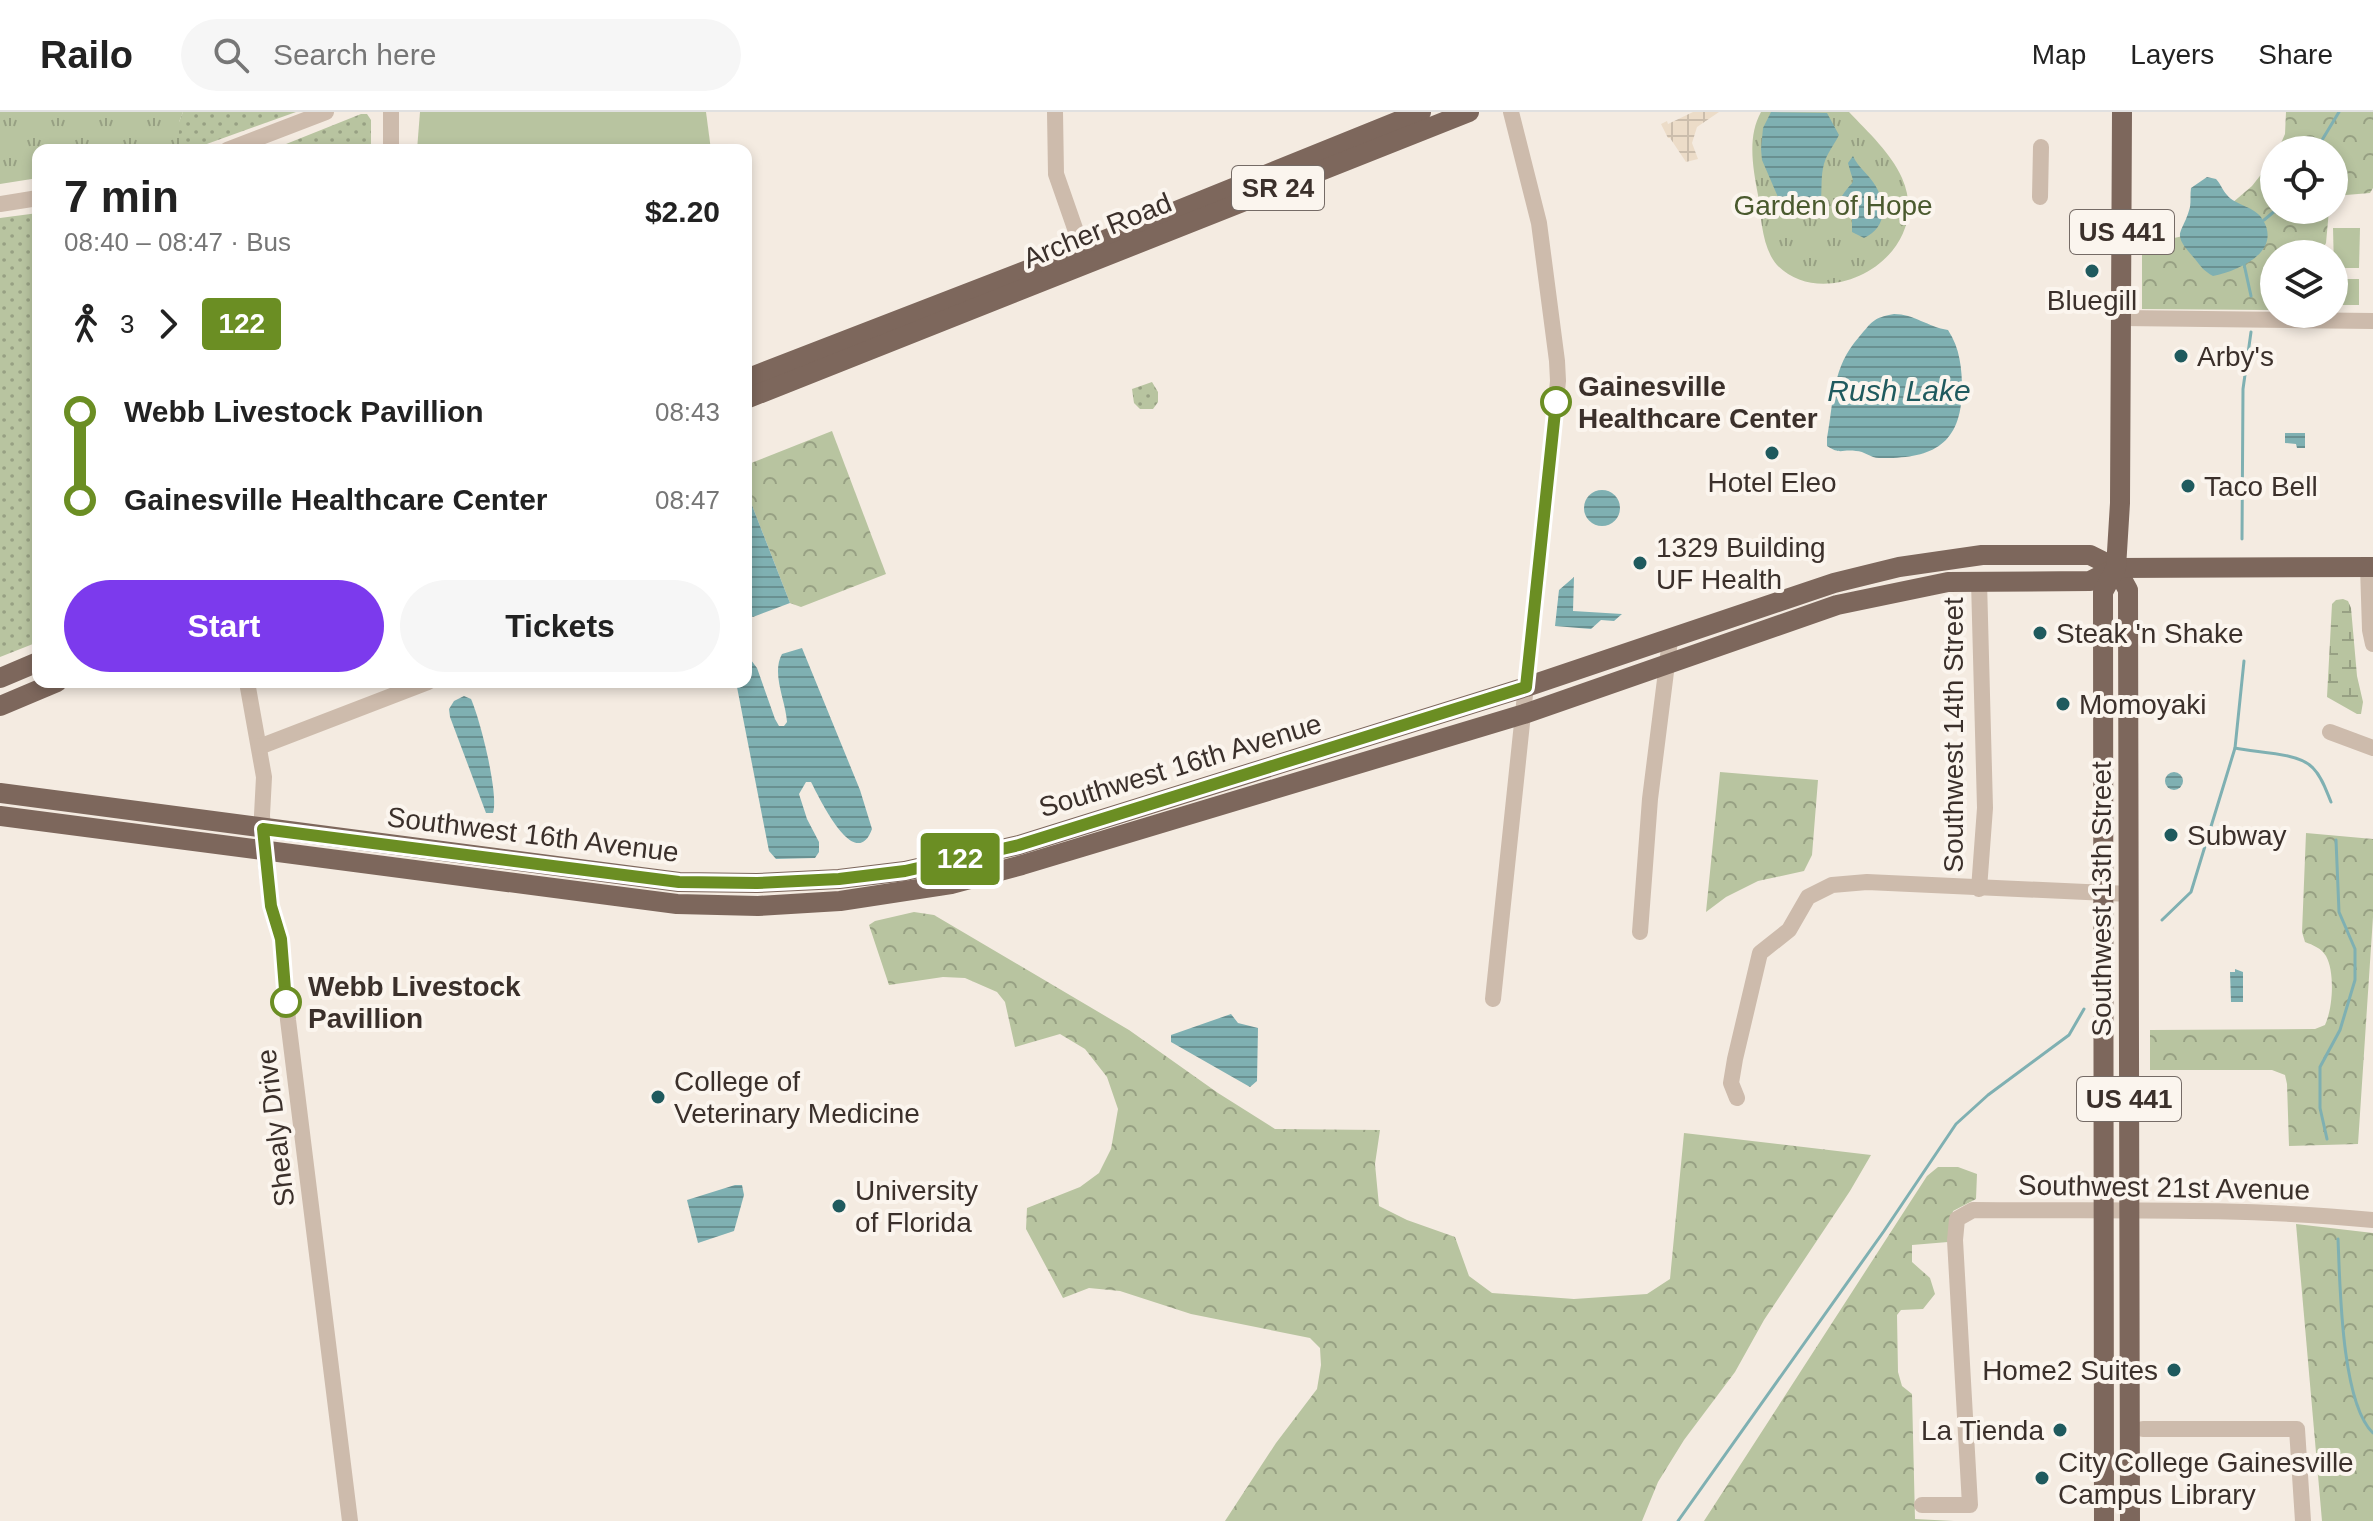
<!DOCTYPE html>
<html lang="en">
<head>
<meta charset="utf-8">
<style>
	body { margin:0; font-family:Helvetica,sans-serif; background:#f6f6f6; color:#222; height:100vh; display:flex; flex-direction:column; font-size:30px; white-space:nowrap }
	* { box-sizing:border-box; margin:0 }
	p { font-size:26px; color:#767676 }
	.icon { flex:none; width:44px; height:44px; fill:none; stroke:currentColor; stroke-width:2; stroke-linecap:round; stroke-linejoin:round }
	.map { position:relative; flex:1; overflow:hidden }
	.sheet { position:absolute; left:32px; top:32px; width:720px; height:544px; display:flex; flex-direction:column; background:#fff; border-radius:16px; box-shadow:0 4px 12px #0003 }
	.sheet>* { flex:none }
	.badge { padding:0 16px; border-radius:6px; font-size:28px; line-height:52px }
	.buttons { position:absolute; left:2260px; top:24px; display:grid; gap:16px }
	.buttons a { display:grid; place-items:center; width:88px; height:88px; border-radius:50%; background:#fff; box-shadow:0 4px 12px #0003; font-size:40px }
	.map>.badge { position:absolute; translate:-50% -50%; box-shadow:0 0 0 4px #fff }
	.legs { display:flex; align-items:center; gap:12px; height:88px; padding:0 32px; font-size:26px }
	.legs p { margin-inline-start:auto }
	.overview { display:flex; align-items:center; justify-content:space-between; height:136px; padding:0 32px }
	h1 { font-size:44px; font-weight:700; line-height:60px }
	.button { display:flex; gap:16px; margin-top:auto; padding:16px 32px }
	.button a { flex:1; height:92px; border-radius:48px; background:#7c3aed; color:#fff; font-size:32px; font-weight:700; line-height:92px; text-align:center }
	.button a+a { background:#f6f6f6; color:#222 }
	ul { padding:0 32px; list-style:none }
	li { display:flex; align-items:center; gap:28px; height:88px; font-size:30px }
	li i { display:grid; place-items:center; width:12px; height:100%; margin:0 10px; background:currentColor }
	li i::after { content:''; width:20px; height:20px; margin:-10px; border:6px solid; border-radius:50%; background:#fff }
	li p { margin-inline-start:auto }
	li:first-child i { background:linear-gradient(#0000 50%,currentColor 0) }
	li:last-child i { background:linear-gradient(currentColor 50%,#0000 0) }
	header { display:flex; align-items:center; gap:48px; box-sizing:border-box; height:112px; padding:0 40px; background:#fff; border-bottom:2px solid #e0e0e0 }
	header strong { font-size:38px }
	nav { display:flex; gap:44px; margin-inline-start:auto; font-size:28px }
	.search { width:560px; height:72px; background:#f6f6f6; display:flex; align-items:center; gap:20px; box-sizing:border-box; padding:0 28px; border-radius:44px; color:#767676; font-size:30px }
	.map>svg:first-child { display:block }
</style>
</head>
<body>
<header>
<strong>Railo</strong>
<div class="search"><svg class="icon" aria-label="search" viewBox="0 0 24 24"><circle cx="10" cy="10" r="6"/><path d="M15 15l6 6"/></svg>Search here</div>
<nav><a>Map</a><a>Layers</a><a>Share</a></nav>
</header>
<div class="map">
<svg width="2373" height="1409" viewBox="0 0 2373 1409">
	<defs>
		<pattern id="grass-dots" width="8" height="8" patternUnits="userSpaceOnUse" patternTransform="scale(2)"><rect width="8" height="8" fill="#b8c4a0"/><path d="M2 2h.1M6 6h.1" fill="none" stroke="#97a083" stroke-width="1.8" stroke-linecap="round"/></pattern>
		<pattern id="forest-crowns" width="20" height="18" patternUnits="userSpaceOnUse" patternTransform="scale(2)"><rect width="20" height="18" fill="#b8c4a0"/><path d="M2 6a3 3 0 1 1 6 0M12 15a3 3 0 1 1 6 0" fill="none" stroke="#97a083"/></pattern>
		<pattern id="wetland-marsh" width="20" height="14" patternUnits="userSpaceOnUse" patternTransform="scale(2)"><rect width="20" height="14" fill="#b8c4a0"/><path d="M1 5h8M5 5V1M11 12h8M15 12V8" fill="none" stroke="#97a083"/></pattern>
		<pattern id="park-tufts" width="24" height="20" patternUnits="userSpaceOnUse" patternTransform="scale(2)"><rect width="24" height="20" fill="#b8c4a0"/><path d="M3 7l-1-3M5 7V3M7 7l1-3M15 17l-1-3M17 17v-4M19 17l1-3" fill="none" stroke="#97a083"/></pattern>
		<pattern id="plaza-grid" width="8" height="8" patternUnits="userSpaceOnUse" patternTransform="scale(2)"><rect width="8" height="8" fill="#ecdcc8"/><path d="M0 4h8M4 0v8" fill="none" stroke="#cbbdac"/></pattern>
		<pattern id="water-rules" width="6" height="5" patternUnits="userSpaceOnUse" patternTransform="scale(2)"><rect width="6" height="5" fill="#7fb0b2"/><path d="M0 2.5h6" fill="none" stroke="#699091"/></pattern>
	</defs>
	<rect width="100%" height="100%" fill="#f4ebe1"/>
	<!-- grass -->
	<g fill="url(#grass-dots)">
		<path d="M183 0H296L193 37 179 38V10Z"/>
		<path d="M361 2H367L371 8V38H271Z"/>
		<path d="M38 101V530L0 545V106Z"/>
		<path d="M1152 270 1158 280V290L1153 297H1140L1134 291 1132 277Z"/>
	</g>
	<!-- forest -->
	<g fill="url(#forest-crowns)">
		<path d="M2286 0H2373V76L2370 81 2334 84V38H2278L2285 22Z"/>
		<path d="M2274 46V98H2329L2326 131 2320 142H2274V198L2142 197V134L2152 120 2164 119 2174 126 2197 121 2252 74Z"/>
		<path d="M832 319 886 462 801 495 790 491 746 378V353Z"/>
		<path d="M1720 660 1818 668 1812 743 1804 759 1758 769 1726 785 1706 800Z"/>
		<path d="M2306 721 2373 727V805L2358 1032 2289 1034 2287 972 2285 963 2272 958H2150V918L2315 917 2325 913C2333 896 2335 860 2326 844 2321 836 2313 833 2305 830L2302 820Z"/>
		<path d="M914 800 934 803 1129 918 1218 981 1275 1017 1380 1018 1375 1052 1379 1094 1407 1108 1455 1125 1469 1164 1492 1181 1574 1187 1647 1182 1670 1167 1684 1021 1871 1043 1850 1079 1764 1208 1735 1260 1684 1328 1658 1370 1642 1409H1225L1276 1331 1317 1277 1321 1253 1320 1236 1310 1226 1191 1202 1120 1179 1089 1176 1063 1186 1026 1117 1027 1096 1080 1075 1099 1061 1111 1037 1118 997 1107 965 1085 937 1060 922 1015 935 1005 890 997 880 965 866 943 865 889 873 869 813 875 809Z"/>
		<path d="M1938 1055H1958L1977 1062 1976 1087 1953 1099 1948 1130 1912 1133V1150L1930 1166 1935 1182 1923 1197 1901 1198 1897 1203 1898 1260 1902 1274 1912 1282 1915 1407 1954 1409H1704L1927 1064Z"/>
		<path d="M2296 1112 2373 1121V1409H2322Z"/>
	</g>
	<!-- wetland -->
	<path fill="url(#wetland-marsh)" d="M2343 487 2348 489 2351 496 2357 564 2363 590 2361 602H2357L2327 585 2332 492 2336 488Z"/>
	<!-- park -->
	<g fill="url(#park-tufts)">
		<path d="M0 0H183L179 10V38H38V66L0 72Z"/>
		<path d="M1761 0H1849C1868 20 1891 41 1902 66 1936 143 1827 204 1777 153 1762 136 1761 105 1758 83 1753 56 1747 25 1761 0Z"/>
	</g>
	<!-- garden -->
	<g fill="#b8c4a0">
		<path d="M420 0H706L711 38H417Z"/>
		<path d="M2333 116H2360L2359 156H2334Z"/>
		<rect x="2334" y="167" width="25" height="26"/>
	</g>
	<!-- plaza -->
	<path fill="url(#plaza-grid)" d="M1693 0H1719L1697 15 1692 31 1698 47 1686 50 1670 26H1668L1661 12 1667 9 1668 12Z"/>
	<!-- water -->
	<g fill="url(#water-rules)">
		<path d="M1771 0 1827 1 1839 23C1834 33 1827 41 1824 52 1816 80 1835 116 1784 99L1762 48 1761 37 1763 16Z"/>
		<path d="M1853 44C1858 55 1867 61 1873 70 1887 90 1888 115 1864 126L1852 120V92L1842 84C1856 63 1855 78 1848 51Z"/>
		<path d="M2207 65 2216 67C2221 72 2222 78 2227 83 2236 94 2255 94 2263 108 2282 140 2238 159 2213 164 2204 159 2201 155 2195 147 2170 119 2182 125 2190 95 2191 89 2190 82 2191 76Z"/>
		<path d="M1894 202C1914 202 1928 215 1948 218 1960 236 1962 257 1962 278 1961 334 1931 347 1879 346 1871 346 1864 339 1856 339 1841 337 1841 343 1827 334V326C1834 288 1832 255 1859 225 1872 210 1872 206 1894 202Z"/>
		<path d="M2285 321H2305V336H2297L2296 332 2285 331Z"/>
		<circle cx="1602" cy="396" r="18"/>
		<path d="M746 378 790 491 753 505 746 501Z"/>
		<path d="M1574 465 1573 499 1622 502 1614 509 1601 508 1591 517 1555 514 1559 478Z"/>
		<path d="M802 536 860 678 872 717C855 763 818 683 811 670H806L799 682 807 707 819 730V740L815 746 776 747 769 739 736 570H746V544H748L757 556 775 607 779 614H784L787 610C786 589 771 562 782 542Z"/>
		<path d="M464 584 471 587C480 607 499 682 493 701H486L450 605 449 597 454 589Z"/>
		<circle cx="2174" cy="669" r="9"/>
		<path d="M2235 857 2243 860V890H2231L2230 860H2235Z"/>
		<path d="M1231 902 1238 911 1258 916 1257 969 1250 975 1171 930V923Z"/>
		<path d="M735 1073H742L744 1083 734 1119 698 1131 687 1088Z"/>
	</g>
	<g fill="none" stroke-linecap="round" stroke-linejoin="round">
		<!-- stream -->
		<g stroke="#7fb0b2" stroke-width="3">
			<path d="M2316 38 2339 0"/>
			<path d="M2264 108 2276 98"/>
			<path d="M2244 152 2251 184"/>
			<path d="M2242 427 2243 277 2251 220"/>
			<path d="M2235 636C2256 641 2299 640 2313 656 2322 665 2326 678 2331 690"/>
			<path d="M2162 808 2191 780 2235 636 2244 549"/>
			<path d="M2327 1027 2320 996V955L2340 918 2355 868V837L2339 800 2336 728"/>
			<path d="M2338 1127C2340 1171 2341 1291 2373 1321"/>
			<path d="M1678 1409 1884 1119 1956 1012 1988 983 2069 923 2084 897"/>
		</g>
		<!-- minor -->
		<g stroke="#cdbbac" stroke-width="16">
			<path d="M1055 0 1056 62 1086 148"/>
			<path d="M227 38 326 0"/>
			<path d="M391 38V0"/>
			<path d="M2040 85 2041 35"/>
			<path d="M0 92 38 86"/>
			<path d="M2123 206 2373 209"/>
			<path d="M2368 455 2370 518 2373 532"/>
			<path d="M1979 469 1985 696 1979 777"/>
			<path d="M247 570 264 665 262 703 264 737 271 794 281 827 288 908 350 1409"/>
			<path d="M2330 620 2373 636"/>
			<path d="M259 635 428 570"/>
			<path d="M1640 820 1650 687 1670 528"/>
			<path d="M1493 887 1558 269 1557 249 1539 111 1511 0"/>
			<path d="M1737 986 1731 971 1735 947 1760 841 1789 818 1808 785 1832 773 1867 770 2129 782"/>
			<path d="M2143 1317H2297L2303 1409"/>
			<path d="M1922 1393H1970L1955 1128 1957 1107 1973 1098C2107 1099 2240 1095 2373 1108"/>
		</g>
		<!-- major -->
		<g stroke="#7d675c" stroke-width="20">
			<path d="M746 267 1082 137 1421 0"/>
			<path d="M746 287 1469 0"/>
			<path d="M2116 456 2128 478 2130 1409"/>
			<path d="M0 566 38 550"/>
			<path d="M0 594 57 570"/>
			<path d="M0 681 679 770 757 771 839 767 905 759 1019 733 1526 575 1834 471 1899 455 1982 443H2090L2116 456"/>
			<path d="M0 704 677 792 758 794 840 789 951 772 1022 753 1524 602 1837 493 1948 470 2090 469 2116 456 2373 455"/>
			<path d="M2104 1409 2103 480 2116 456 2120 391 2122 0"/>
		</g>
	</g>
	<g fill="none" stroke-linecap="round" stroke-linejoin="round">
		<!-- line-1 casing -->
		<g stroke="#fff" stroke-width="18">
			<path id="line-1" d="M286 890 281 827 271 794 263 717 679 770 757 771 839 767 905 759 1019 733 1526 575 1556 290"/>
		</g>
		<!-- line-1 -->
		<use href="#line-1" stroke="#6b8e23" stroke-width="12"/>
	</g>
	<!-- markers -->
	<g fill="#1f5a5e" stroke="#fbf5ee" stroke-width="3">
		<circle cx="2092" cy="159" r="8"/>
		<circle cx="2181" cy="244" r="8"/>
		<circle cx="1772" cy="341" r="8"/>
		<circle cx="2188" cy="374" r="8"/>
		<circle cx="1640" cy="451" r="8"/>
		<circle cx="2040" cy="521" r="8"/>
		<circle cx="2063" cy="592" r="8"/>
		<circle cx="2171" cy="723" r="8"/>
		<circle cx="658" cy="985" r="8"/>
		<circle cx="839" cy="1094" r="8"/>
		<circle cx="2174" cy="1258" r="8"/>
		<circle cx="2060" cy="1318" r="8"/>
		<circle cx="2042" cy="1366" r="8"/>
	</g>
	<g fill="#fff" stroke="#6b8e23" stroke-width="4">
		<circle cx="1556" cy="290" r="14"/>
		<circle cx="286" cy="890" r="14"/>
	</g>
	<g text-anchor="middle" stroke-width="8" stroke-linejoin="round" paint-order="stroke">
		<!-- shield labels -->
		<g fill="#fbf5ee" stroke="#756b66" stroke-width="2">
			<rect x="1232" y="54" width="92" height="44" rx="6"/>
			<rect x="2070" y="98" width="104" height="44" rx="6"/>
			<rect x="2077" y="965" width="104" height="44" rx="6"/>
		</g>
		<g font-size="26" font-weight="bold" fill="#3b302b">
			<text x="1278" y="85">SR 24</text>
			<text x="2122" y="129">US 441</text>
			<text x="2129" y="996">US 441</text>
		</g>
		<!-- park labels -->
		<g font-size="28" fill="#4a5a2e" stroke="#fbf5ee">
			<text x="1833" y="103">Garden of Hope</text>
		</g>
		<!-- street labels -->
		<g font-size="28" fill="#3b302b" stroke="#fbf5ee">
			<text transform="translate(1097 118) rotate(-22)" y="10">Archer Road</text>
			<text transform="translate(1953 623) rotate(-90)" y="10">Southwest 14th Street</text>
			<text transform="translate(1180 653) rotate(-17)" y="10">Southwest 16th Avenue</text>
			<text transform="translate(533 722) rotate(7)" y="10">Southwest 16th Avenue</text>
			<text transform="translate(2101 787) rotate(-90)" y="10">Southwest 13th Street</text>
			<text transform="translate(275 1016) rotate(-97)" y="10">Shealy Drive</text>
			<text transform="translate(2164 1075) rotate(1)" y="10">Southwest 21st Avenue</text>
		</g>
		<!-- poi labels -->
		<g font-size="28" fill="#3b302b" stroke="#fbf5ee" text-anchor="start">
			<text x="2092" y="198" text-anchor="middle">Bluegill</text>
			<text x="2197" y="254">Arby's</text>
			<text x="1772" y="380" text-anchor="middle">Hotel Eleo</text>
			<text x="2204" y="384">Taco Bell</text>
			<text x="1656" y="445">1329 Building<tspan x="1656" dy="32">UF Health</tspan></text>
			<text x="2056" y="531">Steak 'n Shake</text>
			<text x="2079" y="602">Momoyaki</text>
			<text x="2187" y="733">Subway</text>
			<text x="674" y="979">College of<tspan x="674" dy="32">Veterinary Medicine</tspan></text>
			<text x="855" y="1088">University<tspan x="855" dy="32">of Florida</tspan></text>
			<text x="2158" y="1268" text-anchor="end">Home2 Suites</text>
			<text x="2044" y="1328" text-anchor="end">La Tienda</text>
			<text x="2058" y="1360">City College Gainesville<tspan x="2058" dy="32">Campus Library</tspan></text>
		</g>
		<!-- stop labels -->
		<g font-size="28" font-weight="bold" fill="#3b302b" stroke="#fbf5ee" text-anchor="start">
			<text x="1578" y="284">Gainesville<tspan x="1578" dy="32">Healthcare Center</tspan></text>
			<text x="308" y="884">Webb Livestock<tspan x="308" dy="32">Pavillion</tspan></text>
		</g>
		<!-- water labels -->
		<g font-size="30" font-style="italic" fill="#1f5a5e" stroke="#fbf5ee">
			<text x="1899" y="289">Rush Lake</text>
		</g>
	</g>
</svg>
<div class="buttons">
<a><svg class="icon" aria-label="locate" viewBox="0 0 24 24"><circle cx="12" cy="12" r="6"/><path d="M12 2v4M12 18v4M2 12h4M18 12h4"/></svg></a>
<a><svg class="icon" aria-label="layers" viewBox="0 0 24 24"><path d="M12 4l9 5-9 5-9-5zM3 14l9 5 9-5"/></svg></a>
</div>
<b class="badge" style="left:960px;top:747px;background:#6b8e23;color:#fff">122</b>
<section class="sheet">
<div class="overview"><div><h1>7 min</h1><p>08:40 – 08:47 · Bus</p></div><b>$2.20</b></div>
<div class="legs"><svg class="icon" aria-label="walk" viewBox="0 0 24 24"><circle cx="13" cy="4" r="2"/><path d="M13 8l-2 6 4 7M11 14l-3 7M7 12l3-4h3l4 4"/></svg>3<svg class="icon" aria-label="forward" viewBox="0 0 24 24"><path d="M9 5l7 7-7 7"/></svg><b class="badge" style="background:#6b8e23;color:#fff">122</b></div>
<ul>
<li><i style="color:#6b8e23"></i><b>Webb Livestock Pavillion</b><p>08:43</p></li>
<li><i style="color:#6b8e23"></i><b>Gainesville Healthcare Center</b><p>08:47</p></li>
</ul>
<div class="button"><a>Start</a><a>Tickets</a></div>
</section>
</div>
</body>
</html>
